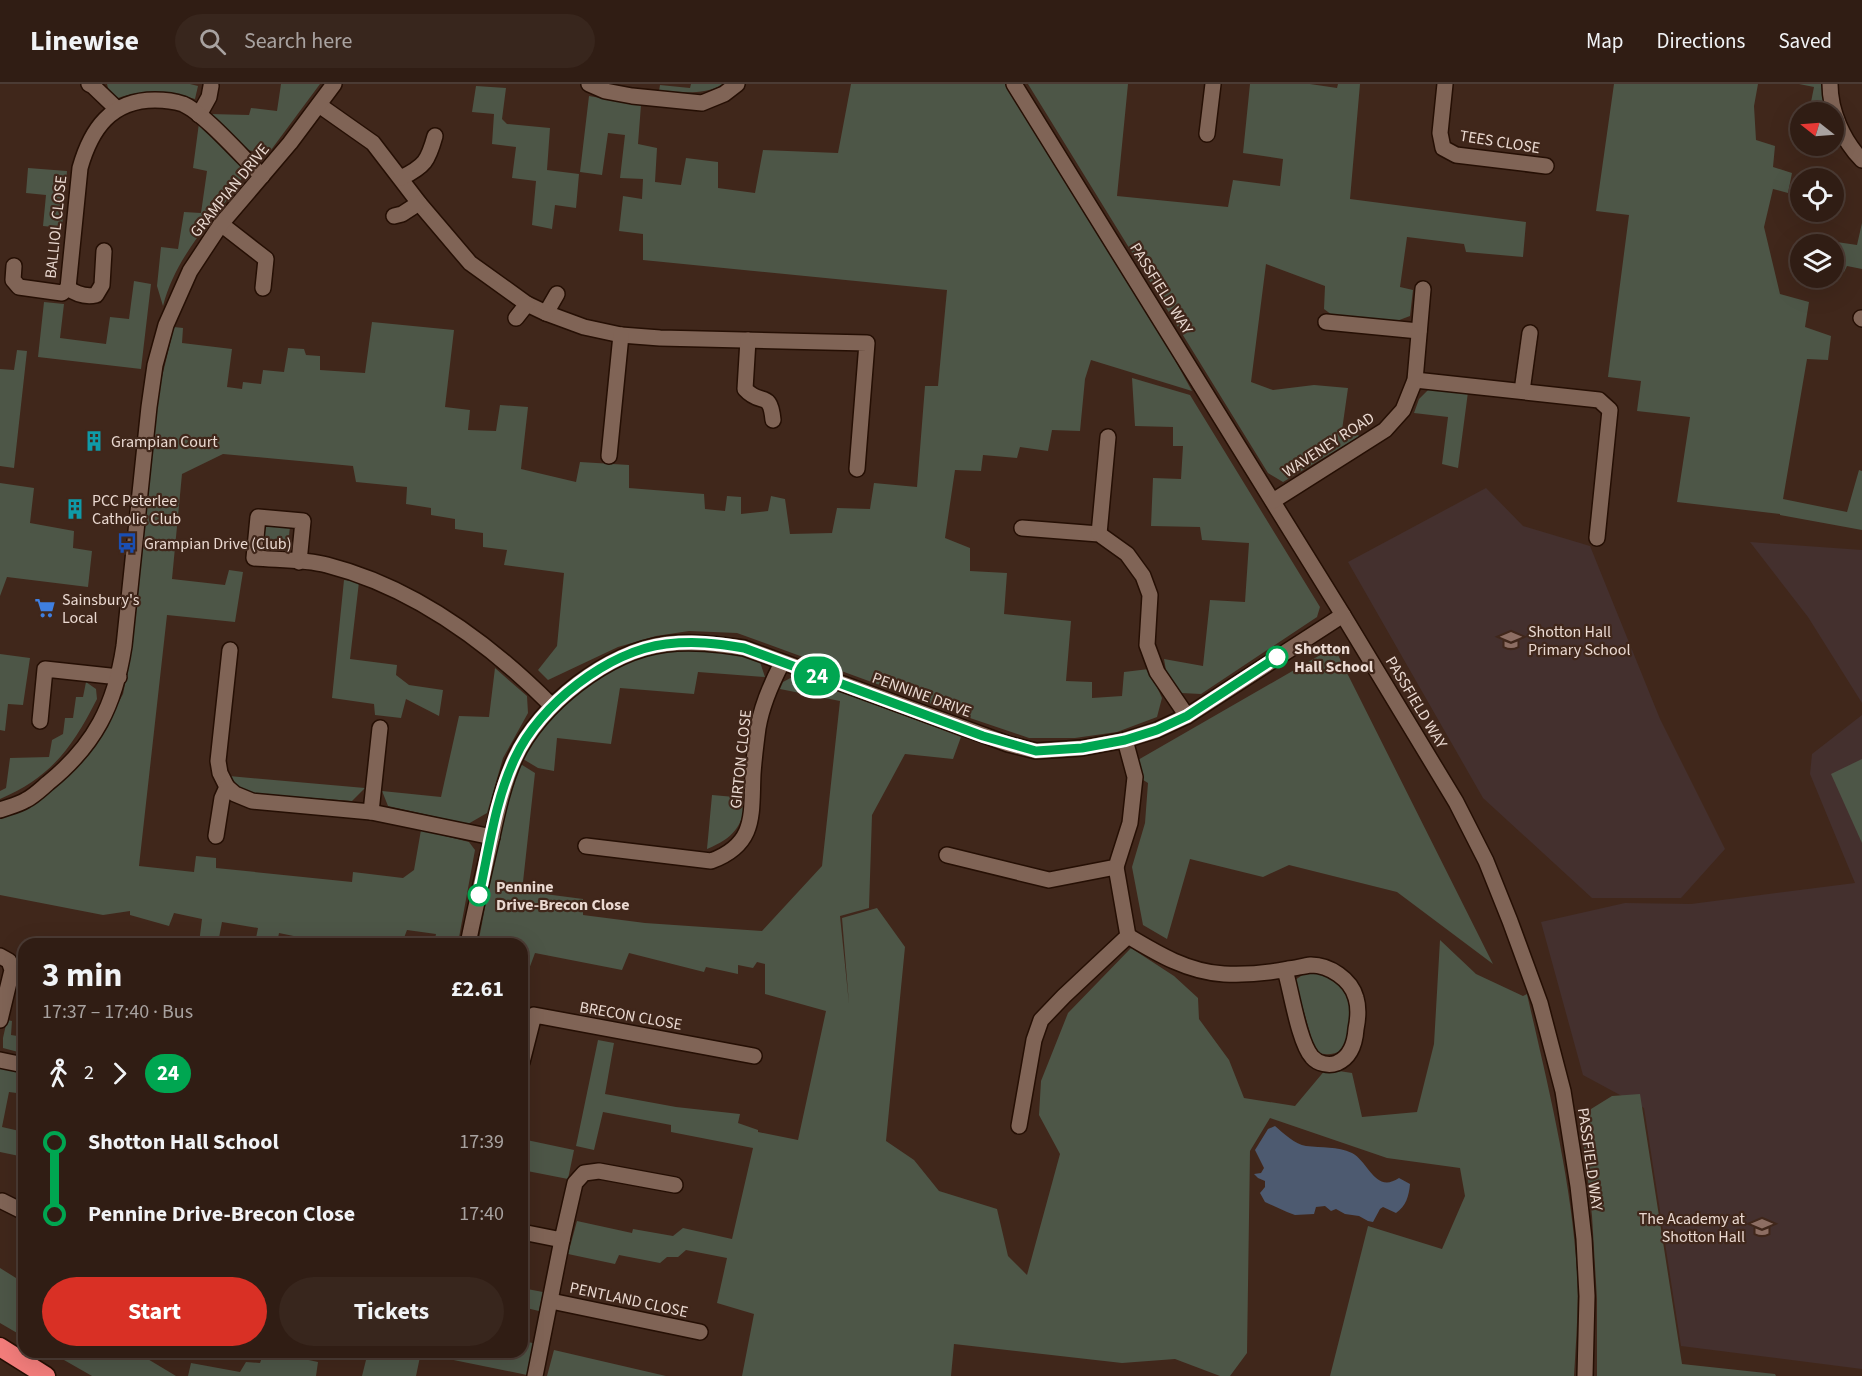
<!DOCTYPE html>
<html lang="en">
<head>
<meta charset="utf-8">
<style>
	body { margin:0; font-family:"Source Sans 3",sans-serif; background:#38261d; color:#f1f3f6; height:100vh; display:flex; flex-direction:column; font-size:22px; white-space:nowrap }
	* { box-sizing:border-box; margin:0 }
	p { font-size:20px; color:#a8a2a0 }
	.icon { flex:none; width:33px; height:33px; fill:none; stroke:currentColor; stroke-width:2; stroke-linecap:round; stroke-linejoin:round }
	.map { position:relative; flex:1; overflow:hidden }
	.drawer { position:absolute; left:18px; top:854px; width:510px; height:420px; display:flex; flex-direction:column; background:#301d14; border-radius:18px; box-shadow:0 6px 24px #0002,0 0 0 2px #4b3b34 }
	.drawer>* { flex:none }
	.badge { padding:0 12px; border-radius:20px; font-size:21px; line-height:39px }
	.needle { width:39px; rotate:287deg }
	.controls { position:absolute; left:1790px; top:18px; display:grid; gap:12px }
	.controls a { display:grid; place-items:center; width:54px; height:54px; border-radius:50%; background:#301d14; box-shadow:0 6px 24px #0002,0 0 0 2px #4b3b34; font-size:30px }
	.map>.badge { position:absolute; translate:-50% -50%; box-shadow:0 0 0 3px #fff }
	.legs { display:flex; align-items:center; gap:9px; height:66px; padding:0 24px; font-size:20px }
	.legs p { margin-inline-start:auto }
	.summary { display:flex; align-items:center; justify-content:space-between; height:102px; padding:0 24px }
	h1 { font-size:33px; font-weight:700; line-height:45px }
	.cta { display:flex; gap:12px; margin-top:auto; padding:12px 24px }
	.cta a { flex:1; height:69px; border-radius:36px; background:#d93025; color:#fff; font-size:24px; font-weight:700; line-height:69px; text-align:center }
	.cta a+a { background:#38261d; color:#f1f3f6 }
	ul { padding:0 24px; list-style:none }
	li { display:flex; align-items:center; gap:21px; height:72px; font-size:22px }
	li i { display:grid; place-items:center; width:9px; height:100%; margin:0 8px; background:currentColor }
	li i::after { content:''; width:15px; height:15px; margin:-8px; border:4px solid; border-radius:50%; background:#301d14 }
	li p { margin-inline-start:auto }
	li:first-child i { background:linear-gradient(#0000 50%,currentColor 0) }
	li:last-child i { background:linear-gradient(currentColor 50%,#0000 0) }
	header { display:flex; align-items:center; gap:36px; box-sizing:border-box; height:84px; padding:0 30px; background:#301d14; border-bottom:2px solid #4b3b34 }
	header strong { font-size:28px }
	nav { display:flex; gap:33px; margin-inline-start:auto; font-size:21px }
	.search { width:420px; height:54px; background:#38261d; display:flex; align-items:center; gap:15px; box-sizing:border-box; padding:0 21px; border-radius:33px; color:#a8a2a0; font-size:22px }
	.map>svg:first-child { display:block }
</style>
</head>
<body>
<header>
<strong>Linewise</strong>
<div class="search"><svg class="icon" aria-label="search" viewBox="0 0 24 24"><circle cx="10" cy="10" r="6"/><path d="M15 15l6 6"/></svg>Search here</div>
<nav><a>Map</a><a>Directions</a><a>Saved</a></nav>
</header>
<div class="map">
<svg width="1862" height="1292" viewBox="0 0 1862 1292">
	<rect width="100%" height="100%" fill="#40271b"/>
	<!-- education -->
	<g fill="#44302e">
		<path d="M1486 404 1523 442 1590 462 1660 635 1725 765 1681 814H1592L1483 714 1348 478Z"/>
		<path d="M1750 458 1862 466V619L1808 533Z"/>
		<path d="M1862 631V1285L1681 1262 1644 1024 1583 991 1541 838 1625 819 1691 820 1855 799 1810 690 1812 670Z"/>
	</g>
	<!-- green -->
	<g fill="#4d5647">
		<path d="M107 0H190L198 2 195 15C169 7 144 5 118 14L109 8Z"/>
		<path d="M281 0H320L271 66 263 68 245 66 210 30 249 31 251 24 277 27Z"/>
		<path d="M691 0H723C703 12 681 8 659 7L660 1 690 4Z"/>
		<path d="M851 0H1007L1148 227 1192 307 1091 276 1085 295 1080 347 1052 346 1048 367 1020 363 1017 374 983 371 981 387 955 386 945 454 970 464V487L1007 489 1004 530 1071 537 1066 597 1092 598V614L1122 612 1124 588 1149 585 1162 614 1157 633 1117 648 1075 654H1029L970 634 737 549 689 547 656 552 618 563 548 596 538 586 557 562 564 489 504 481 507 466 483 463V449L455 445V435L431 431V424L406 420 407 403 356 398 353 382 223 370 182 390 172 495 225 501 229 486 243 488 235 538 167 531 139 782 194 788 196 772 216 774V784L352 798 353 788 403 794 414 786 421 746 469 758 475 766 458 859H434L436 850 407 846 402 859H313V856L279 849 277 859H255L258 844 222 838 218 859H199L202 835 174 829 169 842 130 831V827L103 831 0 811V734L29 721 68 690 99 655 123 610 130 575 155 322 174 243 183 244 182 259 232 265 227 303 242 305 243 298 261 300 263 286 284 288 288 264 304 265 306 271 320 272V286L365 289 372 238 454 246 445 323 470 326 468 346 496 347 500 321 528 323 521 385 576 398 580 378 629 381V404L704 410 705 425 725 427 727 412 741 413V430L768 427 771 412 785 415 790 450 832 449 837 424 870 425 874 399 917 403 925 302H938L947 206 643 176V150L619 147 623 112 642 115 643 95 620 94 625 51 608 49 602 91 580 88 589 12 641 21 638 60 657 64 655 98 681 101 686 74 718 78V104L755 109 763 66 838 69Z"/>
		<path d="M1028 0H1128L1117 112 1228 123 1233 96 1280 102 1283 75 1243 69 1250 0H1310L1337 4 1338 0H1360L1350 115 1526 138 1523 173 1466 168 1464 160 1407 153 1400 203 1413 206 1410 232 1394 238 1332 231 1324 225 1325 202 1266 180 1251 298 1273 306 1314 301 1348 304 1342 346 1360 352 1283 398 1268 389Z"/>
		<path d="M1614 0H1758L1754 22 1756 56 1775 62 1773 83 1792 89 1788 109 1773 105 1764 143 1780 210 1809 218 1805 243 1831 252 1828 276 1807 275 1783 415 1847 428 1859 386 1862 387V446L1780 431V430L1677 418 1690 333 1637 327 1641 297 1608 293 1629 131 1596 127Z"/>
		<path d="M1799 0H1821L1825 28H1809L1814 3Z"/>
		<path d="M476 2 506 4 502 35 507 40 550 44 547 86 579 90 576 124 555 121 552 145 532 141 536 97 512 94 516 63 492 60 494 30 472 28Z"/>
		<path d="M199 39 239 77 242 93 239 102C209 138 175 175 163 222L157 202 161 163 178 165 184 128 201 129 207 87 193 84Z"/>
		<path d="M28 84 67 87 62 144 43 142 46 111 26 109Z"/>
		<path d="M1862 139V185L1847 182 1844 188 1833 186V160H1829L1830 157 1857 161Z"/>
		<path d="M134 197 151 200 141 285 38 273 44 218 64 220 60 254 106 260 110 233 129 235Z"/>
		<path d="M17 266 27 267 14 384 0 382V285L14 286Z"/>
		<path d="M1132 294 1190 311 1320 523 1317 533 1201 610 1181 609 1167 592 1164 575 1203 582 1210 516 1245 518 1249 459 1202 456 1200 443 1151 442 1153 394 1181 395 1183 362H1173V343L1135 342Z"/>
		<path d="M1439 304 1468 308 1458 384 1442 380 1448 333 1414 329 1419 315 1428 306Z"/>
		<path d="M0 399 34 404 30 439 74 447 73 464 92 467 88 503 7 493 0 512Z"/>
		<path d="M263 440 290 443 287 468 260 464Z"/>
		<path d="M344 496 359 498 350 575 397 581 396 591 409 601 443 606 439 632 406 615 401 634 375 631 374 620 332 614Z"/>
		<path d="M706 563 759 575 765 593 698 588 694 610 620 604 611 660 557 654 554 687 538 684 523 675C528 666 532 656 538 647 556 619 595 592 625 578 649 567 680 566 706 563Z"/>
		<path d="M1334 563 1493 880 1397 808 1289 781 1263 793 1190 775 1167 855 1143 841 1132 783 1145 739 1148 699 1124 684Z"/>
		<path d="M0 570 30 574 23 621 8 620 5 647 0 646Z"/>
		<path d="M495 584 527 612 528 629 503 674 487 729 468 740 388 722 382 707 441 713 459 632 489 633Z"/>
		<path d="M796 591 961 653 953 675 905 670 872 731 869 824 840 832 849 920 842 834 877 824 905 863 886 1057 914 1076 939 1107 997 1125 1008 1172 1027 1191 1060 1070 1039 1031 1041 997 1068 929 1131 864 1174 892 1198 914 1199 935 1229 976 1244 1014 1295 1022 1326 985 1352 989 1362 1033 1417 1028 1434 960 1440 856 1476 890 1523 912 1527 910C1548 1002 1571 1093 1577 1187 1579 1222 1576 1258 1574 1292H1330L1368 1142 1442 1165 1465 1112 1460 1084 1387 1074 1270 1034 1250 1067 1247 1269 1230 1292H1220L1175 1275 1122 1279 954 1260 951 1292H742L754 1230 717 1219 727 1174 686 1166 678 1173H667L660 1179 619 1171 615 1180 568 1170 577 1137 632 1149 633 1145 673 1152 683 1144 732 1155 753 1064 671 1048V1041L603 1028 594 1066 576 1062 598 956 614 959 605 1010 676 1023 740 1030 738 1039 758 1046V1048L798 1056 826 927 765 910V880L757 878 753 884 738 881V890L706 883 704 888 629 869 622 886 535 869 522 904V860H478L505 719 519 679 535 689 522 807 583 815V831L645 839 762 847 822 782 840 617 780 605 783 598Z"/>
		<path d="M86 598 96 605 97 615C72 664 51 693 0 715V707L6 704 10 674 49 673 52 656 63 650 65 634H73L76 613H83Z"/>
		<path d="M1862 675V759L1831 690Z"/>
		<path d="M229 692 365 704 352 717 249 709 237 702Z"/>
		<path d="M712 711 746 714C743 743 733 754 707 765Z"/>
		<path d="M1318 888C1354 899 1355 936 1343 966 1332 971 1325 972 1315 967L1295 896 1304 890Z"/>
		<path d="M7 936 12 937 11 951 24 953 22 969 3 964V954Z"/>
		<path d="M0 983 24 990V1010L9 1008 2 1043 24 1048V1073L0 1068Z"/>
		<path d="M1640 1010 1682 1280 1775 1290 1776 1292H1597V1215L1592 1132 1582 1043 1591 1025 1612 1012Z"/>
		<path d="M522 1055 574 1066 568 1095 522 1086Z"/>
		<path d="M0 1184 24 1199V1253L0 1239Z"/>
		<path d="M522 1204 543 1208 539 1227 522 1223Z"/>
		<path d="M522 1257 533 1259 527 1291 429 1271 430 1268H522Z"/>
		<path d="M554 1266 666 1292H547Z"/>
		<path d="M50 1268H136L176 1292H92Z"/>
		<path d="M264 1268H304V1275L318 1278 316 1292H188L191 1279 240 1288 246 1278 260 1279Z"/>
		<path d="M368 1268H421L416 1292H362Z"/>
	</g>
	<!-- water -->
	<path fill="#4d5a70" d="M1275 1042C1284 1050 1295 1060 1306 1062 1322 1064 1337 1062 1352 1069 1369 1078 1375 1110 1399 1094L1410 1100C1409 1112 1406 1122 1396 1129L1383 1123 1380 1125 1373 1138 1368 1137 1359 1132 1345 1130 1336 1125 1331 1127 1325 1122 1316 1123 1314 1130 1295 1131 1287 1128 1265 1118 1260 1109 1265 1103V1097L1258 1094 1254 1090 1261 1089 1264 1084 1255 1066 1268 1045Z"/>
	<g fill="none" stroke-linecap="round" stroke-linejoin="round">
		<!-- minor casing -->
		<g stroke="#250f04" stroke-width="18">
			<g id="minor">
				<path d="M89 0 93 2 116 24"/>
				<path d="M589 0 605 7 632 12 702 19 724 10 737 0"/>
				<path d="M1014 0 1343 531 1456 718 1486 777 1510 837 1540 919 1563 1007 1578 1102 1584 1155 1587 1212 1585 1292"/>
				<path d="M1445 0 1440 49 1443 64 1456 71 1546 82"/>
				<path d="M1830 0C1830 27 1843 57 1862 76"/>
				<path d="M319 21 373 59 419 119 470 179 527 220 546 229 584 243 621 251 660 254 867 259 857 385"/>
				<path d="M199 31 209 13 211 2"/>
				<path d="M1207 50 1213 0"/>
				<path d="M401 94C425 82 428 77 435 52"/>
				<path d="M394 132 402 130 419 119"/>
				<path d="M221 140 266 175 263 204"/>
				<path d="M14 182 13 196 19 203 62 209 68 204 80 84C91 45 111 16 155 16 164 16 174 17 183 20 204 29 243 74 262 92"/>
				<path d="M68 204C76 210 86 213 96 211L102 201 104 167"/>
				<path d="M546 229 557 210"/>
				<path d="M516 234 527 220"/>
				<path d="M1861 234 1862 235"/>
				<path d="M1326 238 1419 247"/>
				<path d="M748 256 745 305C761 323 770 305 773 336"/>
				<path d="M1415 296 1599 316 1610 326 1597 454"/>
				<path d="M1522 307 1530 249"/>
				<path d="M609 372 621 251"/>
				<path d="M1273 417 1385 346 1403 326 1415 296 1423 205"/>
				<path d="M1022 444 1099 450 1127 470 1143 492 1150 511 1147 561 1157 588 1187 632"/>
				<path d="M1099 450 1108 353"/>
				<path d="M299 478 303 437 258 433 254 474C278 476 304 475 327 481 413 503 490 560 551 621"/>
				<path d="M40 637 45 585 119 593"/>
				<path d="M227 703 220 689 218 677 230 566"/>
				<path d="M0 726C8 723 18 721 26 716 34 712 41 705 48 699 95 661 115 621 124 562L149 323 155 281 166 241 190 187 221 140 290 59 334 0"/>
				<path d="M371 728 380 644"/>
				<path d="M216 752 222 714 227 703 235 710 252 717 371 728 492 753"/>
				<path d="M586 762 711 777C757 760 751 730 753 690 754 675 756 659 758 644 762 620 771 600 782 579"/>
				<path d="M947 771 1049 796 1116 783 1130 739 1135 693 1125 656"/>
				<path d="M1128 852C1158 870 1188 888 1224 890 1244 891 1268 889 1288 885 1296 884 1303 882 1311 881 1329 881 1351 895 1356 914 1359 924 1358 935 1356 945 1355 959 1351 973 1337 979 1329 982 1318 980 1312 973 1299 959 1291 906 1285 886"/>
				<path d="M468 860C475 825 483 791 491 757 497 729 503 700 515 674 539 621 608 567 666 560 693 557 717 560 744 564L1008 660 1036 667 1082 664 1125 656 1157 646 1187 632 1343 531"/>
				<path d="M0 872 9 877 12 886 0 936"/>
				<path d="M0 976 24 981"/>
				<path d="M522 978 534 931 754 972"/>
				<path d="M1019 1042 1034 956 1041 936 1064 912 1128 852 1116 783"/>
				<path d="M2 1117 24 1128"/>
				<path d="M522 1148 562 1156 575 1099 584 1089 599 1087 675 1101"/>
				<path d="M551 1217 700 1248"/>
				<path d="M535 1292 562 1156"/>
			</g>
		</g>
		<!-- highway casing -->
		<g stroke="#250f04" stroke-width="21">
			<path id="highway" d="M0 1263 46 1292"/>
		</g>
		<!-- minor -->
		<use href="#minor" stroke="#806456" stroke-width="15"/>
		<!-- highway -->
		<use href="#highway" stroke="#f37d7b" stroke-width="18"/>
	</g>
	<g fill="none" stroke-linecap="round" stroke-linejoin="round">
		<!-- line-1 casing -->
		<g stroke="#fff" stroke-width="14">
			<path id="line-1" d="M479 811C489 766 495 716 515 674 539 621 608 567 666 560 694 557 716 559 744 564L983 652 1036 667 1082 664 1125 656 1157 646 1187 632 1277 573"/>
		</g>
		<!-- line-1 -->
		<use href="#line-1" stroke="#00a651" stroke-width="9"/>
	</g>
	<!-- icons -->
	<defs>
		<g id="building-bare" transform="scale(1.62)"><path d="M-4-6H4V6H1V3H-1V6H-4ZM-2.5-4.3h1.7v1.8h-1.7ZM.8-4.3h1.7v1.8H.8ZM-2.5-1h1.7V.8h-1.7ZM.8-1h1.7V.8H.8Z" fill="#0f9aa8" stroke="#40271b" stroke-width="2.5" paint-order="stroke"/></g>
		<g id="bus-bare" transform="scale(1.62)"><path d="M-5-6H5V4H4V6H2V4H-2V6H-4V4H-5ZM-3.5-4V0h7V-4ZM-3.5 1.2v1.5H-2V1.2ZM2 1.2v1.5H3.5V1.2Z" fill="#1a4fb4" stroke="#40271b" stroke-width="2.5" paint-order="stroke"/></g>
		<g id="supermarket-bare" transform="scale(1.62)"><path d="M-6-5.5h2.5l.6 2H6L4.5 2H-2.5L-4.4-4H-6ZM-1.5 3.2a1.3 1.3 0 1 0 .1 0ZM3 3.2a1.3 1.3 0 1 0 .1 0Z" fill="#3f7fe0" stroke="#40271b" stroke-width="2.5" paint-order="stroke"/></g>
		<g id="school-bare" transform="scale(1.62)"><path d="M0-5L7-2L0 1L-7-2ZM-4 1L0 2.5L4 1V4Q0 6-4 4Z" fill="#8d6e63" stroke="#40271b" stroke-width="2.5" paint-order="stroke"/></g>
	</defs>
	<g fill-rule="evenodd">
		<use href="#building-bare" x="94" y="357"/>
		<use href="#building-bare" x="75" y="425"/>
		<use href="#bus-bare" x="127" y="459"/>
		<use href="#supermarket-bare" x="45" y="524"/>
		<use href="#school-bare" x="1511" y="556"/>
		<use href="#school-bare" x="1762" y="1143"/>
	</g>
	<!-- markers -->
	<g fill="#fff" stroke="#00a651" stroke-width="3">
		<circle cx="1277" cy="573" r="10"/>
		<circle cx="479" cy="811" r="10"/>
	</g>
	<g text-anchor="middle" stroke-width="4.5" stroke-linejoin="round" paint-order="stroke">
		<!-- street labels -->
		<g font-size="16" fill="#ead9d1" stroke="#40271b">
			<text transform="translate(1500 57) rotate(9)" y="6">TEES CLOSE</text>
			<text transform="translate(229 106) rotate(-51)" y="6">GRAMPIAN DRIVE</text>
			<text transform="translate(55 143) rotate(-84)" y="6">BALLIOL CLOSE</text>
			<text transform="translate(1162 204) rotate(58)" y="6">PASSFIELD WAY</text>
			<text transform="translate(1328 360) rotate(-33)" y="6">WAVENEY ROAD</text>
			<text transform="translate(922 610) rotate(20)" y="6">PENNINE DRIVE</text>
			<text transform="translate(1417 618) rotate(59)" y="6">PASSFIELD WAY</text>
			<text transform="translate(740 675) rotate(-84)" y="6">GIRTON CLOSE</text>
			<text transform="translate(631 931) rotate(10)" y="6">BRECON CLOSE</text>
			<text transform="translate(1591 1075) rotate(82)" y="6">PASSFIELD WAY</text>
			<text transform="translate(629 1215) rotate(12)" y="6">PENTLAND CLOSE</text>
		</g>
		<!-- poi labels -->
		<g font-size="16" fill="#ead9d1" stroke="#40271b" text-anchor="start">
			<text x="111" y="363">Grampian Court</text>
			<text x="92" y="422">PCC Peterlee<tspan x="92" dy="18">Catholic Club</tspan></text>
			<text x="144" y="465">Grampian Drive (Club)</text>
			<text x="62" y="521">Sainsbury's<tspan x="62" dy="18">Local</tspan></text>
			<text x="1528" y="553">Shotton Hall<tspan x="1528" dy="18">Primary School</tspan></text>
			<text x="1745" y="1140" text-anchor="end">The Academy at<tspan x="1745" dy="18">Shotton Hall</tspan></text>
		</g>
		<!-- stop labels -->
		<g font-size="16" font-weight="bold" fill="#ead9d1" stroke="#40271b" text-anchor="start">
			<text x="1294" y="570">Shotton<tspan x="1294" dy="18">Hall School</tspan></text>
			<text x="496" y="808">Pennine<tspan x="496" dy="18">Drive-Brecon Close</tspan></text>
		</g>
	</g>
</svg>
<div class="controls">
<a><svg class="needle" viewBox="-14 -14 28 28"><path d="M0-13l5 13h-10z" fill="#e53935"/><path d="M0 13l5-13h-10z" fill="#a8a2a0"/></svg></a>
<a><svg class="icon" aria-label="locate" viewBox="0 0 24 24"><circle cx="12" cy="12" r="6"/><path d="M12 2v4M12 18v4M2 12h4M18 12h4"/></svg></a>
<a><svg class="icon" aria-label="layers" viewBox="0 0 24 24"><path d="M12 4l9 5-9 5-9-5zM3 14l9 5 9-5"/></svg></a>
</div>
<b class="badge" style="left:817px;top:592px;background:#00a651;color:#fff">24</b>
<section class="drawer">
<div class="summary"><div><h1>3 min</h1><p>17:37 – 17:40 · Bus</p></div><b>£2.61</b></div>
<div class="legs"><svg class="icon" aria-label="walk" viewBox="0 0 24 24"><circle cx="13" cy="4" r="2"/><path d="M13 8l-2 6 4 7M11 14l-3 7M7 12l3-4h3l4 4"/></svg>2<svg class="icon" aria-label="forward" viewBox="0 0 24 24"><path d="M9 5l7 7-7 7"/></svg><b class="badge" style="background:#00a651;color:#fff">24</b></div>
<ul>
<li><i style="color:#00a651"></i><b>Shotton Hall School</b><p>17:39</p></li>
<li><i style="color:#00a651"></i><b>Pennine Drive-Brecon Close</b><p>17:40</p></li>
</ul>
<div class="cta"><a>Start</a><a>Tickets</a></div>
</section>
</div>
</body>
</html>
